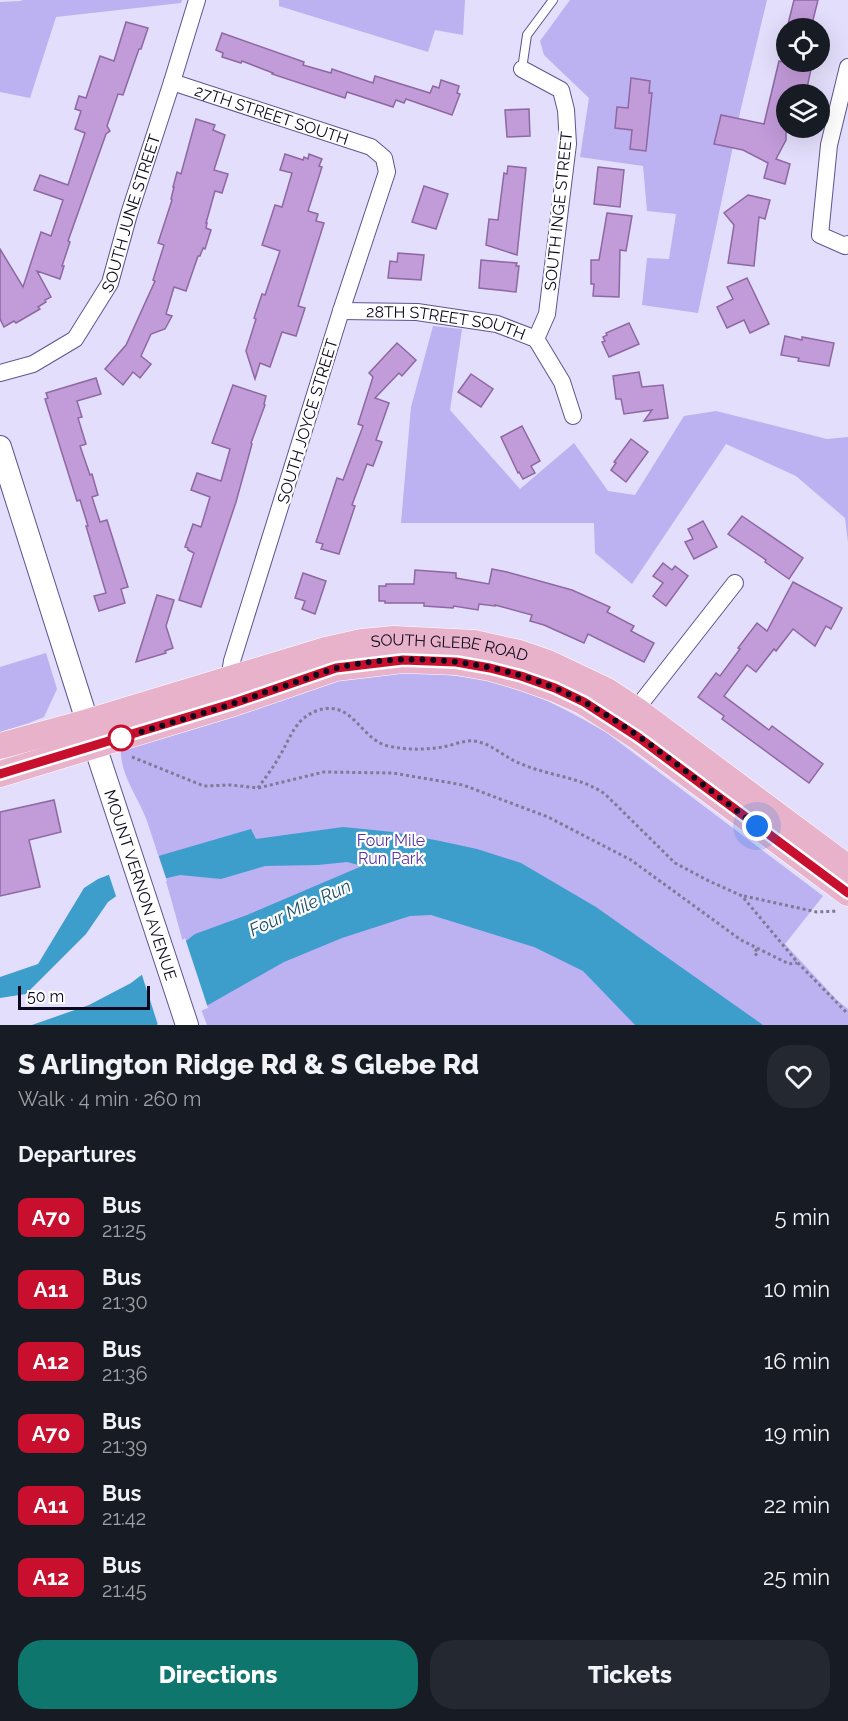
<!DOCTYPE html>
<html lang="en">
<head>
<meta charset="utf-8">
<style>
	body { margin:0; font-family:Raleway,sans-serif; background:#242831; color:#f1f3f6; height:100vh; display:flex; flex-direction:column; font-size:22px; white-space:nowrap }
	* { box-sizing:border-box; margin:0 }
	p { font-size:20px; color:#9ea1a6 }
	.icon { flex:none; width:33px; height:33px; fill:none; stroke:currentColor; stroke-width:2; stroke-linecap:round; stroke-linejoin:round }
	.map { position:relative; height:1025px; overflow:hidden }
	.details { display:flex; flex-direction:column; background:#171b24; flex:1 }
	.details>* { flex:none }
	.badge { padding:0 12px; border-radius:9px; font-size:21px; line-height:39px }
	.tools { position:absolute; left:776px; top:18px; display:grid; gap:12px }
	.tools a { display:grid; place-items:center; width:54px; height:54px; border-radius:50%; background:#171b24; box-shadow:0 6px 24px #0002; font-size:30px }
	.scale { position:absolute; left:18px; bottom:15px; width:132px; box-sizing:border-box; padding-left:6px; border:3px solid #0e081f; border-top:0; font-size:16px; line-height:21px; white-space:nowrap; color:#0e081f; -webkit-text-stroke:4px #fff; paint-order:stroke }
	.you { position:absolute; width:30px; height:30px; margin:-15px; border:4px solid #fff; border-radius:50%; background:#1a73e8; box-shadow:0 0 0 9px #1a73e833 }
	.map>.badge { position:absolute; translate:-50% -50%; box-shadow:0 0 0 3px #fff }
	h2 { padding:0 18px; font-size:22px; line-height:54px }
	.round { display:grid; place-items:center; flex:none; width:63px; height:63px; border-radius:24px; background:#242831 }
	.headline { display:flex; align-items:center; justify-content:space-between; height:102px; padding:0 18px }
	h1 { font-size:28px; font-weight:800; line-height:45px }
	.primary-button { display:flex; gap:12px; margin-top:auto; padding:12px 18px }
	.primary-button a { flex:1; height:69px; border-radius:24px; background:#0f766e; color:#fff; font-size:24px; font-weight:800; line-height:69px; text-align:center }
	.primary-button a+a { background:#242831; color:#f1f3f6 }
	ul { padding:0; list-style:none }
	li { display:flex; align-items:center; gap:18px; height:72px; padding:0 18px }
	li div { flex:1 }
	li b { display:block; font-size:22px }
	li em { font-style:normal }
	li .badge { min-width:66px; font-weight:700; text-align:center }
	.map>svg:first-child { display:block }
</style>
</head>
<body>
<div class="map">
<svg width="848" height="1025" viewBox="0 0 848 1025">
	<rect width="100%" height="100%" fill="#e3defb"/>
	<!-- green -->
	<g fill="#bcb1f1">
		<path d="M22 0H182L181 3 56 17 30 98 0 92V2L21 1Z"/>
		<path d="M279 0H465L463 35 435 30 428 52 279 6Z"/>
		<path d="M570 0H767L741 108 698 313 642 305 647 258 669 259 676 214 647 211 643 166 580 157 589 98 544 55 540 41Z"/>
		<path d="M433 326 462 329 450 410 520 489 574 443 608 491 635 495 684 416 716 411 827 439 848 437V542L845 518 796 476 726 444 632 584 595 553 594 523H401L411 407Z"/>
		<path d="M46 653 57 689 44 717 29 723 0 732V667Z"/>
		<path d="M412 672C441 674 470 676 498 683 537 693 572 713 607 733L823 896 785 944 837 1000 848 1009V1025H207L201 1009C184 946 168 883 147 821 139 798 119 774 121 748L283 694 369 674Z"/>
	</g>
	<!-- water -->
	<path fill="#3d9ecc" d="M343 827 393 832 440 841 477 849 521 863 596 907 763 1025H635L583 971 534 947 431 915 410 916 342 938 284 962 201 1009 156 1025H32L89 1005 131 983 195 934 247 915 362 866 347 862 318 865 265 866 221 879 180 875 129 887 108 902 86 934 26 994 0 998V977L38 964 84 888 98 879 155 857 251 829 256 839Z"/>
	<!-- pier -->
	<g fill="#e3defb">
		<path d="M158 854 167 881 130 890 117 899 108 872Z"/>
		<path d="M185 938 208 1008 164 1025H158L141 972Z"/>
	</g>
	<!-- building -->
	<g fill="#c29bd9" stroke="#8d68a2" stroke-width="1.5">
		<path d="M794 0H818L811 28H787Z"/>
		<path d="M126 22 148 28 141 49H139L123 95 118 94 107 126 110 131 106 134 68 241 70 242 62 266H64L60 279 37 271 51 297 45 300 46 302 38 307 40 309 16 323 14 321 4 327 0 319V249L23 287 41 232 51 236 63 200 34 190 40 175 68 185 85 133 75 129 81 111 75 109 79 96 86 98 100 56 114 61Z"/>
		<path d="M222 33 304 62 303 65 331 73 332 69 373 83 375 76 430 93 433 86 439 88 441 80 459 86 457 93 460 94 452 115 406 99 404 103 396 100 393 107 347 92 345 98 272 74 273 73 242 61 241 63 222 57 223 53 216 50Z"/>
		<path d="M779 61 811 69 807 88 802 87 801 94H786V140L776 159 790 164 785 184 764 178 768 163 743 150 714 144 721 115 764 124Z"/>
		<path d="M631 78 650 81 649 93H652L646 151 630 149 632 130 615 128 617 107 628 108Z"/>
		<path d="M529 109 530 136 507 137 505 110Z"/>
		<path d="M196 119 215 125 213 130 225 135 214 170 228 174 222 193 215 191 206 223H207L206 228 211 230 205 249 203 248 200 256H198L186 291 174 287 166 314 172 316 165 329 151 334 141 356 151 364 140 378 133 372 123 385 105 369 126 345 155 281 153 280 164 245 158 243 172 200 171 199 174 187H173L177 172 181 174Z"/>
		<path d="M285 154 303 160 304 157 308 159 309 154 322 159 319 166 322 167 308 211 318 214 316 221 324 223 298 306 305 308 296 336 282 332 270 367 260 363 255 379 246 351 256 319 254 318 262 294 265 295 280 251 262 245 275 205 282 207 292 173 280 170Z"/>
		<path d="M508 166 526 168 517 255 486 245 489 219 498 220 504 173 507 174Z"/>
		<path d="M598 167 624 170 620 207 594 204Z"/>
		<path d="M424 186 448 194 436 229 412 222Z"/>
		<path d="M748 195 770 200 765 219 759 217 754 266 728 263 734 225 724 213Z"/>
		<path d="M607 213 632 216 626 251 620 250 619 297 593 296 594 284H591V260H599Z"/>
		<path d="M398 253 424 255 421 280 388 278 390 261 397 262Z"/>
		<path d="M481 260 517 263 516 266H519L516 292 479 288Z"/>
		<path d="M747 278 769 324 750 333 744 320 727 328 717 307 733 299 727 287Z"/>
		<path d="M629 323 639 344 609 357 602 342 605 341 603 337 607 335 606 333Z"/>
		<path d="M785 336 802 340V337L834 343 829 366 798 361 799 358 781 355Z"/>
		<path d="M397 343 416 360 402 376 399 373 375 398 389 403 376 440 382 442 373 466 367 464 352 505 355 506 339 554 321 549 323 544 316 542 337 478 343 480 363 426 358 424 373 377 369 373Z"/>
		<path d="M639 372 642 387 663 385 668 418 644 421 652 410 624 414 621 399H616L613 376Z"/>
		<path d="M471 374 493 389 481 407 458 392Z"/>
		<path d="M96 378 101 394 77 401 82 417 78 418 86 444 80 446 90 475 92 474 98 495 92 497 100 522 107 520 128 587 121 589 125 603 99 611 94 596 106 593 86 526H88L80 500 77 501 45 399 48 398 46 393Z"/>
		<path d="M233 385 266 396 264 404 265 405 251 443 252 444 236 502 201 607 179 600 194 553 188 550V548L185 547 193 524 201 527 210 497 191 490 197 473 221 481 230 449 212 443Z"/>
		<path d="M522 426 540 461 531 466 535 473 523 479 519 472 518 473 501 437Z"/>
		<path d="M631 439 648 452 626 482 611 470 616 463 614 462Z"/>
		<path d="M742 516 803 558 789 579 765 562 766 560 728 534Z"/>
		<path d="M703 521 717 547 694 559 685 542 693 539 688 529Z"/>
		<path d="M663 563 672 570 675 566 688 576 666 606 653 596 663 583 653 576Z"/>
		<path d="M492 569 507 572 572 590 610 607 607 612 634 626 631 631 654 643 644 662 588 634 584 643 544 625 530 621 532 615 495 605V606L479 604 478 610 454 606 453 608 424 606V603H385V601H379V586H386V584H414L415 570 456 573V578L489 584Z"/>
		<path d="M303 573 326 581 315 614 302 609 305 601 295 598Z"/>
		<path d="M793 582 842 608 831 629 826 626 815 646 793 629 776 651 774 649 756 672 747 665 724 696 769 730 772 726 823 764 809 783 722 719 724 716 698 697 716 673 720 676 740 649 738 648 757 623 767 631Z"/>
		<path d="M157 595 174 600 166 626 173 648 165 651 166 653 136 662Z"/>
		<path d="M54 800 61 832 29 840 40 887 0 896V812Z"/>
	</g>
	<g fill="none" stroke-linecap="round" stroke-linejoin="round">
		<!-- lane casing -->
		<g stroke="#615390" stroke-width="10">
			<path id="lane" d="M522 69 527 35 553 0"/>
		</g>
		<!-- street casing -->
		<g stroke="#615390" stroke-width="18">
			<g id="street">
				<path d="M848 67 829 145 820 235 845 246 848 244"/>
				<path d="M522 69 561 90 566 110 568 144 547 314 536 339"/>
				<path id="s1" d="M172 82 371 147 384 158 387 172 341 311 232 661 229 679 230 686"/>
				<path id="s2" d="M341 311 417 312 497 324 536 339 562 382 573 416"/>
				<path id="s3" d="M0 373 33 364 75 339 110 283 129 214 172 82 197 0"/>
				<path d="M630 717 735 583"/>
			</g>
		</g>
		<!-- secondary casing -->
		<g stroke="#615390" stroke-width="24">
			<g id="secondary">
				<path id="s4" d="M0 447 95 746 187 1025"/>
			</g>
		</g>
		<!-- primary casing -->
		<g stroke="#fff" stroke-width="27">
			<g id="primary">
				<path id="s5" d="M0 746 88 722 326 650 362 642 394 639 474 643 519 653 548 663 607 691 636 710 848 868"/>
				<path d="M0 774 234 703 336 668 403 660 456 662 490 668 521 677 555 689 584 702 638 737 848 893"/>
			</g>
		</g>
		<!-- path -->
		<g stroke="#807b95" stroke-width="3" stroke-dasharray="3 3" stroke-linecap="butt">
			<path d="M132 757 204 786 231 785 258 788 324 772 393 773 463 785 548 817 631 860 741 940 789 964 797 963"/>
			<path d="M258 788C265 778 273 768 279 757 291 738 294 718 319 710 353 700 360 739 388 746 407 750 424 750 443 747 453 745 464 740 474 741 491 743 504 757 519 763 548 776 579 776 605 794L675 863 709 881 742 896 798 963 848 1014"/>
			<path d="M744 896 817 912 838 911"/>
			<path d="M757 949 754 953 758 956"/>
		</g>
		<!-- lane -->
		<use href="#lane" stroke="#fff" stroke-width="8"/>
		<!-- street -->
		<use href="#street" stroke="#fff" stroke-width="16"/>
		<!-- secondary -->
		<use href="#secondary" stroke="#fff" stroke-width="22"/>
		<!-- primary -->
		<use href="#primary" stroke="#e8b3ca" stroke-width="26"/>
	</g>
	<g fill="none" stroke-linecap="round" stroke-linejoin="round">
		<!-- line casing -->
		<g stroke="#fff" stroke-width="14">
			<path id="line" d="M0 774 234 703 336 668 403 660 456 662 490 668 521 676 555 688 584 702 638 737 848 893"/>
		</g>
		<!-- line -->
		<use href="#line" stroke="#c8102e" stroke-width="9"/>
		<!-- walk -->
		<path stroke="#0e081f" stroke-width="6" stroke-dasharray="0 10.8" d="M121 738C163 725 205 713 247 699 265 692 284 686 302 680 314 676 325 671 337 668 418 649 510 662 584 702 644 735 702 785 757 826"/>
	</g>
	<!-- markers -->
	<circle fill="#fff" stroke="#c8102e" stroke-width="3" cx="121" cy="738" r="12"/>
	<g text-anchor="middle" stroke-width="4.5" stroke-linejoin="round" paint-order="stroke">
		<!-- street labels -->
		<g font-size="16" fill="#0e081f" stroke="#fff">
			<text dy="6" stroke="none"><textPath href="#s1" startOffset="105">27TH STREET SOUTH</textPath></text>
			<text transform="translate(558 211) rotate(-84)" y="6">SOUTH INGE STREET</text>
			<text dy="6" stroke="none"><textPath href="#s3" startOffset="222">SOUTH JUNE STREET</textPath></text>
			<text dy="6" stroke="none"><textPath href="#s2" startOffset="106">28TH STREET SOUTH</textPath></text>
			<text transform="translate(307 421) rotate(-73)" y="6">SOUTH JOYCE STREET</text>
			<text dy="6" stroke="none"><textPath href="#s5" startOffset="465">SOUTH GLEBE ROAD</textPath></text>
			<text dy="6" stroke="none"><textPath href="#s4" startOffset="460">MOUNT VERNON AVENUE</textPath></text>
		</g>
		<!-- park labels -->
		<g font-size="16" fill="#5835a4" stroke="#fff">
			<text x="391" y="846">Four Mile<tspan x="391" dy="18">Run Park</tspan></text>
		</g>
		<!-- water labels -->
		<g font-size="18" font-style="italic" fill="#1b4f68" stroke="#fff">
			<text transform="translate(300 908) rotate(-25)" y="6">Four Mile Run</text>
		</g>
	</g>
</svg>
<div class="tools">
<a><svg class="icon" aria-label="locate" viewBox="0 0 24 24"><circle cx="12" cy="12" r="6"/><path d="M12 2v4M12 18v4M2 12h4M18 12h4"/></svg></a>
<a><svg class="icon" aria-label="layers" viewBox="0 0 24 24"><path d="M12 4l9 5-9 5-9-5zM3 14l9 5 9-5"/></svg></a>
</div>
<div class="scale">50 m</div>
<div class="you" style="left:757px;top:826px"></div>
</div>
<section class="details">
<div class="headline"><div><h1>S Arlington Ridge Rd &amp; S Glebe Rd</h1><p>Walk · 4 min · 260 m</p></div><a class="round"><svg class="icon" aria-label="heart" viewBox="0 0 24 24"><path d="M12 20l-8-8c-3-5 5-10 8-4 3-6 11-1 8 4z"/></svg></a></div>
<h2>Departures</h2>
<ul>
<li><span class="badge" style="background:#c8102e;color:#fff">A70</span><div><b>Bus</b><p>21:25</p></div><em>5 min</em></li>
<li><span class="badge" style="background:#c8102e;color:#fff">A11</span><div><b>Bus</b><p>21:30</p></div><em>10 min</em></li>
<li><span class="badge" style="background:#c8102e;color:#fff">A12</span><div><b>Bus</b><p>21:36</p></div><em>16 min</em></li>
<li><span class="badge" style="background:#c8102e;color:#fff">A70</span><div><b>Bus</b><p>21:39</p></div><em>19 min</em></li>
<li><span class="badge" style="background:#c8102e;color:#fff">A11</span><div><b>Bus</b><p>21:42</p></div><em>22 min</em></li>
<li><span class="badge" style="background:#c8102e;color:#fff">A12</span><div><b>Bus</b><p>21:45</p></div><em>25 min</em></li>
</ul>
<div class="primary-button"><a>Directions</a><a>Tickets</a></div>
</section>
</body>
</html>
